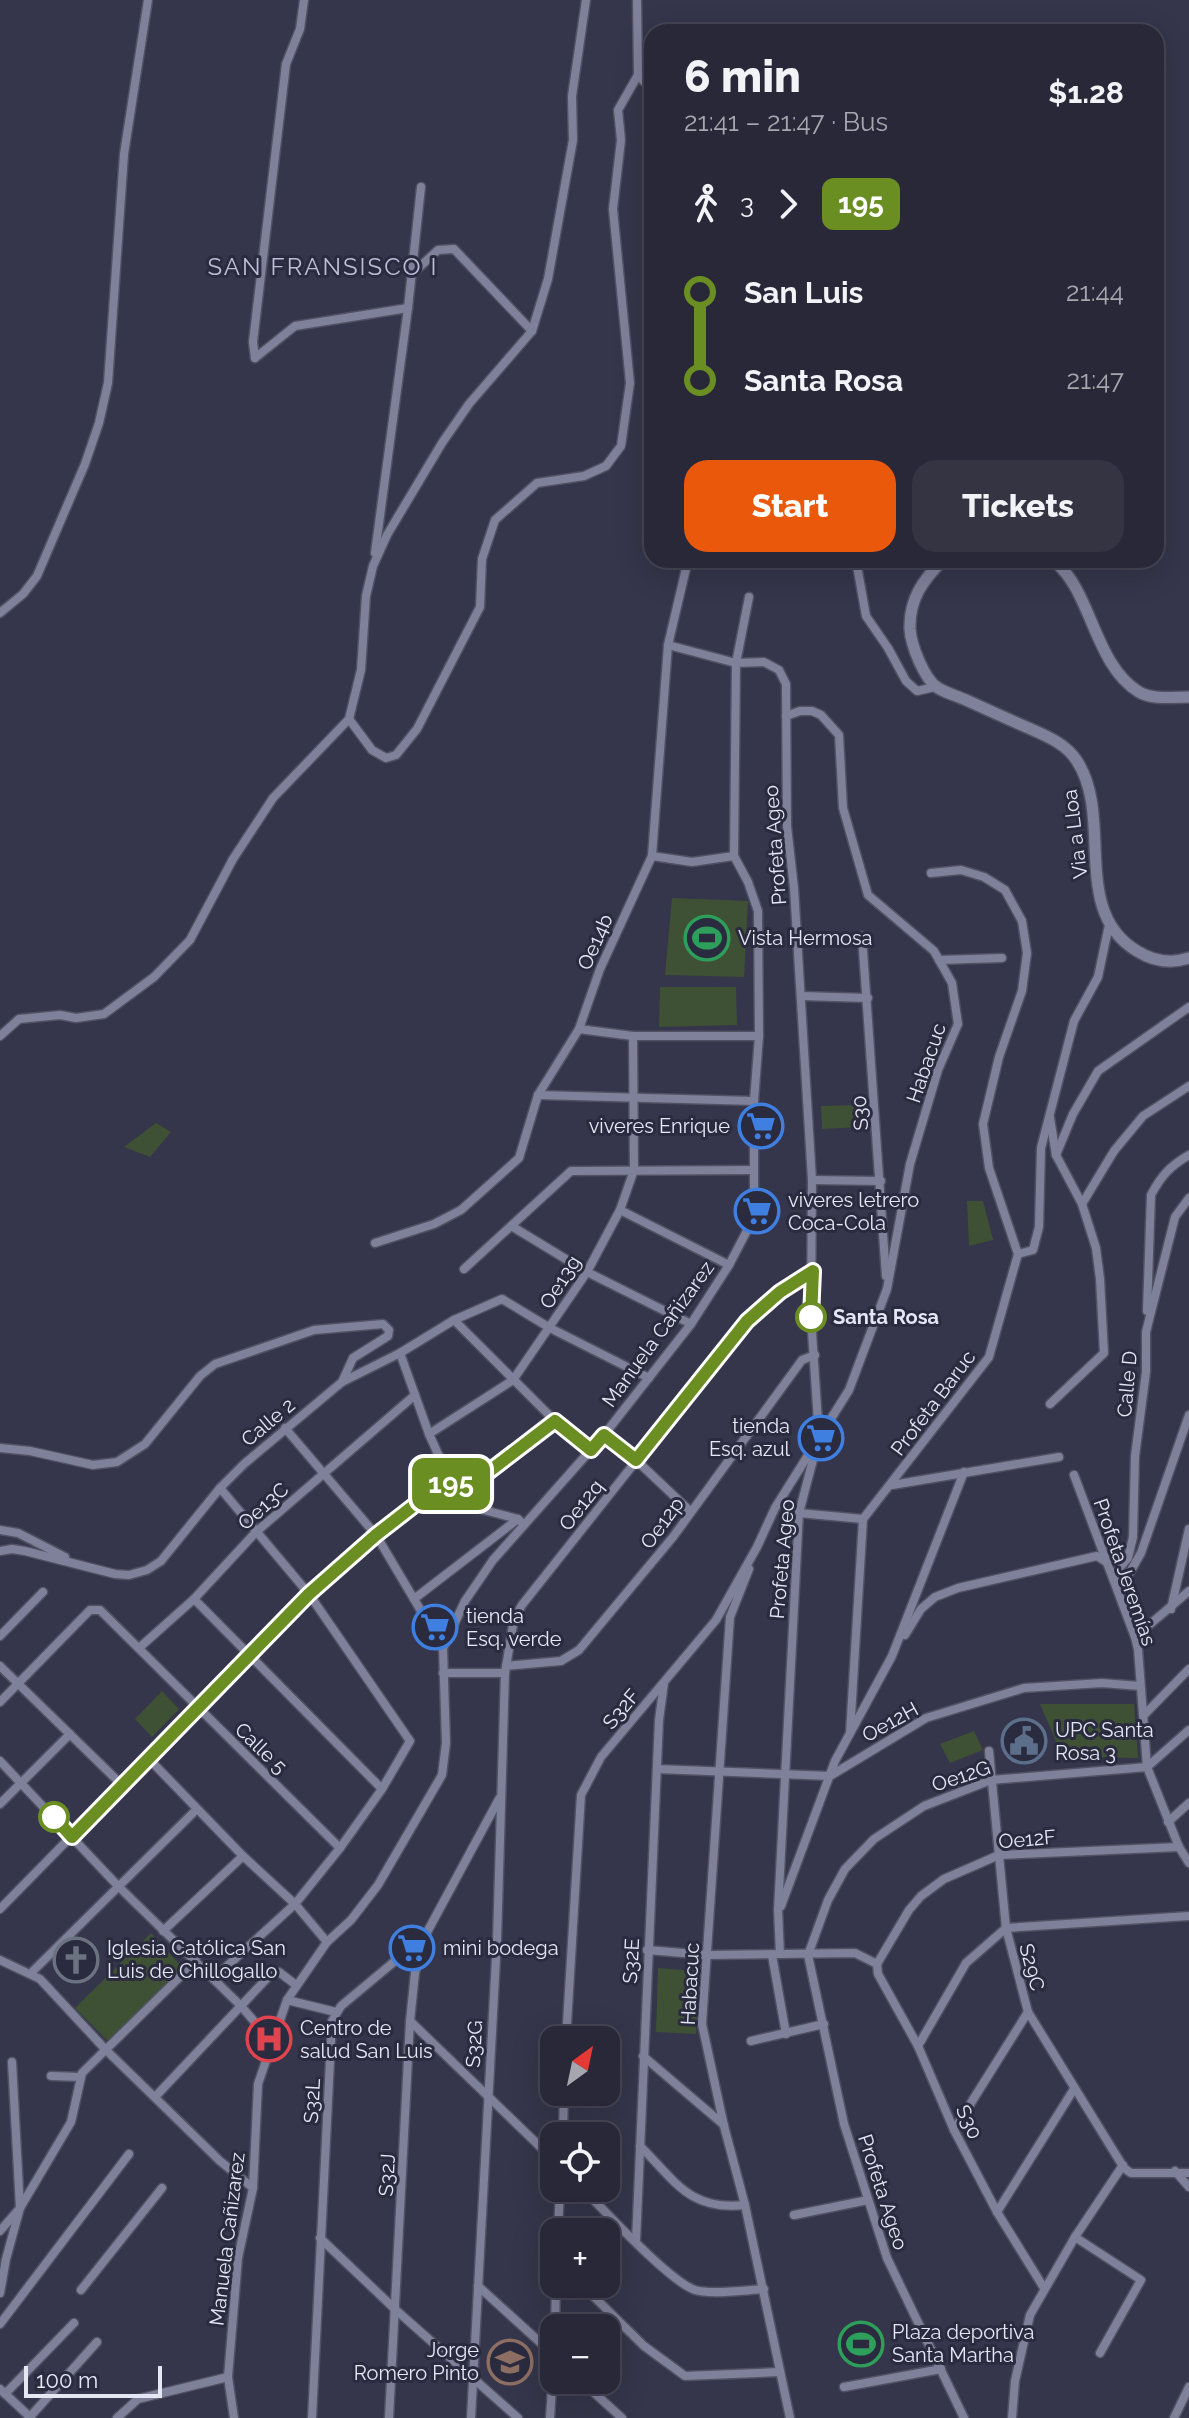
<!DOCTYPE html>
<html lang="en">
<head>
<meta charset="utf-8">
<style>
	body { margin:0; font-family:Raleway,sans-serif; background:#343443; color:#f1f3f6; height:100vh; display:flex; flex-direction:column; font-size:30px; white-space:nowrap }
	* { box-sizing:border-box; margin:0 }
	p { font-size:26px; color:#a5a6ae }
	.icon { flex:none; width:44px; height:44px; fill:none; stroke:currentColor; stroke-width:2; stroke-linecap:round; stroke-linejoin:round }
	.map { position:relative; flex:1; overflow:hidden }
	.panel { position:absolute; left:644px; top:24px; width:520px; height:544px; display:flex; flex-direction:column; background:#282838; border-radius:24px; box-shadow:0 8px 32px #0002,0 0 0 2px #444453 }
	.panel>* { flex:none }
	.badge { padding:0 16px; border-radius:12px; font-size:28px; line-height:52px }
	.needle { width:52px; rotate:33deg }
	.tools { position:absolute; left:540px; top:2026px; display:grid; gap:16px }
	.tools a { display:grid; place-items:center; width:80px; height:80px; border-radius:16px; background:#282838; box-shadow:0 8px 32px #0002,0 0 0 2px #444453; font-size:40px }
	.scale { position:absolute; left:24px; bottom:20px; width:138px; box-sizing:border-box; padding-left:8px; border:4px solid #e6e7f5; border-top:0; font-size:22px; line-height:28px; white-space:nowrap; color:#e6e7f5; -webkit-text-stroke:6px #2b2b40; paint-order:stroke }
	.map>.badge { position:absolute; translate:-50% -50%; box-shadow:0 0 0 4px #fff }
	.legs { display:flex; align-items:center; gap:12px; height:88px; padding:0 40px; font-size:26px }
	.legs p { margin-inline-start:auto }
	.summary { display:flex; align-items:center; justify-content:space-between; height:136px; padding:0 40px }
	h1 { font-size:44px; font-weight:800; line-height:60px }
	.button { display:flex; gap:16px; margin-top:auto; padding:16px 40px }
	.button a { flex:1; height:92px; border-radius:24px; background:#ea580c; color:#fff; font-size:32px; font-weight:800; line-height:92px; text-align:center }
	.button a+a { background:#343443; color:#f1f3f6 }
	ul { padding:0 40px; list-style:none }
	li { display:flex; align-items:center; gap:28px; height:88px; font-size:30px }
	li i { display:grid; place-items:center; width:12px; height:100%; margin:0 10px; background:currentColor }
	li i::after { content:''; width:20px; height:20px; margin:-10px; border:6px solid; border-radius:50%; background:#282838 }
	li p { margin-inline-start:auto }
	li:first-child i { background:linear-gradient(#0000 50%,currentColor 0) }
	li:last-child i { background:linear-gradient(currentColor 50%,#0000 0) }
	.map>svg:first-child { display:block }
</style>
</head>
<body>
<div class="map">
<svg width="1189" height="2418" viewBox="0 0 1189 2418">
	<rect width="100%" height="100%" fill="#35354b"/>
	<!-- green -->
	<g fill="#3f5134">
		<path d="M672 898 748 901 744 977 665 975Z"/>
		<path d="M660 987H736L737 1025 659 1027Z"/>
		<path d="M859 1105 861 1127 822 1129 821 1106Z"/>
		<path d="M156 1123 171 1132 150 1157 124 1147Z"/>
		<path d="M967 1201H983L993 1240 969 1246Z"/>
		<path d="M162 1691 179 1709 152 1737 135 1719Z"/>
		<path d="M1040 1704H1134L1138 1758 1063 1757Z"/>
		<path d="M974 1731 983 1750 950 1763 940 1744Z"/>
		<path d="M151 1933 183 1968 110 2043 75 2008Z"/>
		<path d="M658 1968 698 1971 696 2034 656 2032Z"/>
	</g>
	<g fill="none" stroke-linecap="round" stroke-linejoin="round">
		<!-- street casing -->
		<g stroke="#515163" stroke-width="11">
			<g id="street">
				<path d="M637 0 638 75 650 88 652 97"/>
				<path d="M412 274 438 250 454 249 532 331 548 279 573 140 572 96 586 0"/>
				<path d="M255 358 253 342 286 64 300 29 304 0"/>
				<path d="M255 358 295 326 408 308 421 187"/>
				<path d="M375 553 408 308"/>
				<path d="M856 560 866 616 888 648 906 681 917 691 935 687"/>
				<path d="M0 613 23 594 37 576 85 464 99 423 108 383 124 154 148 0"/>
				<path d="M668 645 736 663 764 662 779 670 786 684 787 826 794 888 812 1180 811 1317 819 1437 799 1513 778 1910 780 1954"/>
				<path d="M349 719 372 750 386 758 396 755 417 729 480 607 482 559 495 520 537 483 584 476 606 466 621 446 630 383 613 209 621 140 618 110 638 75"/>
				<path d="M652 856 692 862 734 856"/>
				<path d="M862 936 886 1276"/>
				<path d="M939 960 1002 958"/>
				<path d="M801 996 868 998"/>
				<path d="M579 1029 633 1036H759"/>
				<path d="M0 1036 19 1019 60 1015 76 1018 104 1014 154 977 190 940 233 859 273 798 349 719 361 670 366 596 373 566 387 535 442 443 469 404 532 331"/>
				<path d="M538 1095 754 1101"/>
				<path d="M1056 1155 1073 1114 1098 1071 1189 1007"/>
				<path d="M812 1180 881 1181"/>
				<path d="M1082 1204 1114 1151 1143 1116 1189 1086"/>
				<path d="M620 1210 729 1265"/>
				<path d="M513 1227 587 1272 691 1324"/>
				<path d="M375 1243 434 1224 461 1210 519 1158 538 1095 579 1029 600 969 652 856 668 645 688 560"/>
				<path d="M1018 1254 1033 1250 1039 1227 1041 1148 1074 1021 1098 977 1109 925"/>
				<path d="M464 1269 571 1171 753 1170"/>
				<path d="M1147 1311 1151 1195C1161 1176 1170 1166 1189 1155"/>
				<path d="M454 1320 555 1421 591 1450"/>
				<path d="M400 1353 429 1434 457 1496 484 1510 518 1519 524 1525"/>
				<path d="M1050 1404 1104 1353 1100 1279 1096 1248 1082 1204 1056 1155 1050 1118"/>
				<path d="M285 1428 376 1535 443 1648"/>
				<path d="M429 1434 513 1380 587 1272 620 1210 634 1170 633 1036"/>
				<path d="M604 1435 636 1460 690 1511"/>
				<path d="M0 1448 30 1451 93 1465 117 1462 145 1444 200 1376 215 1364 314 1330 383 1324 389 1330 388 1336 353 1358 342 1382"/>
				<path d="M1074 1475 1135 1637 1138 1649 1147 1767 1179 1847 1189 1863"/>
				<path d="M892 1485 1059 1457"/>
				<path d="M457 1496 555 1421"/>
				<path d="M799 1513 863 1519"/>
				<path d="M0 1530 18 1533 65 1557"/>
				<path d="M0 1551 12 1549 25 1551 115 1574 129 1575 147 1570 161 1561 220 1488 244 1464 342 1382 400 1353 454 1320 502 1299 550 1328 649 1378"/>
				<path d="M749 1569 730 1617 702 2024 724 2126 745 2205 790 2418"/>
				<path d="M1113 1575 1128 1558 1133 1537 1135 1456 1146 1372V1332L1175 1217 1189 1198"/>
				<path d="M1116 1584 1129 1574 1141 1553 1189 1415"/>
				<path d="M194 1599 382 1789"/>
				<path d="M414 1599 518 1519"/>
				<path d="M1171 1609 1189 1529"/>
				<path d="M905 1635 921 1609 935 1597 958 1588 1097 1556 1106 1562"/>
				<path d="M0 1636 43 1592"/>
				<path d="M1135 1637 1189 1591"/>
				<path d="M139 1648 194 1599 256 1532 415 1395"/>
				<path d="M0 1666 122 1785"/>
				<path d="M506 1666 561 1661 579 1650 673 1537 802 1360 815 1355"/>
				<path d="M443 1673H505"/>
				<path d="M0 1702 90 1610H100L340 1848"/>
				<path d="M1144 1715 1189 1669"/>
				<path d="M850 1733 863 1519 989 1357 1018 1254 989 1168 983 1124 999 1057 1022 991 1027 953 1022 921 1005 890 984 877 961 870 931 873"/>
				<path d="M989 1751 1006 1928 1028 2012 1124 2168 1131 2173H1189"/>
				<path d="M149 1759 243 1856 295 1904 327 1942"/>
				<path d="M0 1761 118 1886 241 2006 259 2027 269 2046"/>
				<path d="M657 1769 830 1776 926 1718 1024 1688 1102 1683 1140 1686"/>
				<path d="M0 1804 70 1734"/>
				<path d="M1168 1822 1189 1803"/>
				<path d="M781 1906 835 1761 892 1656 964 1472"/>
				<path d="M0 1909 309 1594 376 1535 448 1479"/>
				<path d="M163 1931 243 1856"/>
				<path d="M647 1950 707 1955 855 1953 877 1964"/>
				<path d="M772 1955 786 2034"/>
				<path d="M808 1955 844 2124 887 2258 964 2418"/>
				<path d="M808 1955 828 1900 845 1869 874 1839 924 1806 991 1780 1147 1767 1189 1730"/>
				<path d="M0 1960 40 1979 105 2049 220 2161 253 2188"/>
				<path d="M877 1964 878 1974 918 2046 954 2130 997 2212 1044 2288"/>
				<path d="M877 1964 909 1910 921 1896 944 1879 999 1855 1179 1847"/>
				<path d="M31 1973 197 1809"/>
				<path d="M214 1978 295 1904 340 1848 382 1789 410 1741 309 1594 220 1488"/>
				<path d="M287 2000 336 2012"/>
				<path d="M410 2021 554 2160"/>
				<path d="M566 2040 581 1795 601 1757 716 1620 757 1547 775 1508 849 1390 887 1289 910 1164 938 1070 958 1024 952 983 934 951 868 895 843 808 839 735 821 715 812 711H800L786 716"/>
				<path d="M751 2041 824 2024"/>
				<path d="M918 2046 966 1963 1006 1928 1189 1916"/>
				<path d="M643 2056 724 2125"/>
				<path d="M51 2076 80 2077"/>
				<path d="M155 2097 271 1974 279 1972 296 1985"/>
				<path d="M954 2130 1028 2012"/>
				<path d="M563 2136 564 2092"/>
				<path d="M640 2146C676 2182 690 2211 745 2205"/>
				<path d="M1175 2171 1189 2187"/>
				<path d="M582 2188C604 2210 669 2281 695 2290 711 2295 746 2290 764 2289"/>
				<path d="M997 2212 1074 2089"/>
				<path d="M794 2215 868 2200"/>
				<path d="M0 2231 20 2208 71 2122 82 2073 196 1961"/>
				<path d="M558 2232 560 2188"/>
				<path d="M1075 2237 1141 2280 1100 2353"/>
				<path d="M320 2238 397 2311 518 2418"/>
				<path d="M636 2241 659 1720 664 1683"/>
				<path d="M581 2284 644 2346 685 2376 780 2372"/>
				<path d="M478 2286 554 2355"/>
				<path d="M81 2290 162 2188"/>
				<path d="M0 2293 6 2259 20 2208 12 2062"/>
				<path d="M0 2324 129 2154"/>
				<path d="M555 2328 556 2284"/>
				<path d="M580 2380 622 2418"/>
				<path d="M844 2387 941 2369"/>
				<path d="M0 2389 31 2418"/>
				<path d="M5 2394 74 2323"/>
				<path d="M29 2418 97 2342"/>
				<path d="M117 2418 138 2399 228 2377"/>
				<path d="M234 2418 228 2377 238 2258 253 2188 258 2084 287 2000 327 1942 351 1920 378 1885 442 1775 446 1743 443 1648 465 1601 493 1560 604 1435 691 1324 729 1265 750 1225 754 1196V1101L759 1036 758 911 748 882 734 856 736 663 749 597"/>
				<path d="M312 2418 332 2021 341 2006 425 1936 499 1799"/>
				<path d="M389 2418 410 2021 415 1973 424 1937"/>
				<path d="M471 2418 497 1940 505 1673 514 1619 522 1605 747 1321 780 1292 813 1271"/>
				<path d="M550 2418 554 2357"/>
				<path d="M1012 2418 1015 2381 1030 2315 1075 2237 1123 2165"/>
				<path d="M1174 2418 1189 2387"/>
			</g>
		</g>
		<!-- secondary casing -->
		<g stroke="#515163" stroke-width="14">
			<g id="secondary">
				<path d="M943 560C923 580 909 599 910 629 911 645 924 679 938 688 946 693 957 696 966 700 988 710 1010 720 1033 730 1049 737 1067 745 1077 761 1114 818 1070 911 1137 951 1153 961 1171 964 1189 958"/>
				<path d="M1054 560C1061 567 1069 576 1074 585 1094 618 1103 670 1139 692 1152 700 1174 697 1189 697"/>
			</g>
		</g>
		<!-- street -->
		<use href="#street" stroke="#7f8099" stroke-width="8"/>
		<!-- secondary -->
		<use href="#secondary" stroke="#7f8099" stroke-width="11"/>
	</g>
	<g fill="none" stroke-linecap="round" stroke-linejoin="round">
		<!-- line-1 casing -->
		<g stroke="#fff" stroke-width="18">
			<path id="line-1" d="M54 1817 72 1837 309 1594 376 1535 448 1479 457 1496 555 1421 591 1450 604 1435 636 1460 747 1321 780 1292 813 1271 811 1317"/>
		</g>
		<!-- line-1 -->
		<use href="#line-1" stroke="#6b8e23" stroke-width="12"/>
	</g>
	<!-- icons -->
	<defs>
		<g id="stadium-ring" transform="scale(2.3)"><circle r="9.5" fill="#2b2b40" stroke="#2e9e5b" stroke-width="1.5"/><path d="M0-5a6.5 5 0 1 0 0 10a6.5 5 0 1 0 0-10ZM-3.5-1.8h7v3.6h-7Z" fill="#2e9e5b"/></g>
		<g id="supermarket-ring" transform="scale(2.3)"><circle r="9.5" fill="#2b2b40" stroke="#3f7fe0" stroke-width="1.5"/><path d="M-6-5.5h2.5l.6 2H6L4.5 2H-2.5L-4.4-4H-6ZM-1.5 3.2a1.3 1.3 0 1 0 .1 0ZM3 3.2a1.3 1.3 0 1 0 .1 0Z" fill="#3f7fe0"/></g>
		<g id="civic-ring" transform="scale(2.3)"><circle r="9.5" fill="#2b2b40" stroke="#5c6f8a" stroke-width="1.5"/><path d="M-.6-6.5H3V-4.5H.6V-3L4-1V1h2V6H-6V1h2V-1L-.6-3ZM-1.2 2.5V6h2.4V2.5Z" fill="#5c6f8a"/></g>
		<g id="church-ring" transform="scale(2.3)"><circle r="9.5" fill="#2b2b40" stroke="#6b7280" stroke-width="1.5"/><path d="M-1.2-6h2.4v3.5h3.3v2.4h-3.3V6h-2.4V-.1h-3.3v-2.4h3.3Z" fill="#6b7280"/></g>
		<g id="hospital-ring" transform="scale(2.3)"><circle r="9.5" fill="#2b2b40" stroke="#e0444e" stroke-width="1.5"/><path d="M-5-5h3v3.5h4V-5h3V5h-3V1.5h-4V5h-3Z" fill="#e0444e"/></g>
		<g id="school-ring" transform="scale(2.3)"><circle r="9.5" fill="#2b2b40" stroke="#8d6e63" stroke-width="1.5"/><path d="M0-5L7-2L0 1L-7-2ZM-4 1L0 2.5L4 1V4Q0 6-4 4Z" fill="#8d6e63"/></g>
	</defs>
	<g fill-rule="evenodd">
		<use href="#stadium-ring" x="707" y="938"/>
		<use href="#supermarket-ring" x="761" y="1126"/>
		<use href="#supermarket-ring" x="757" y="1211"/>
		<use href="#supermarket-ring" x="821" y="1438"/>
		<use href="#supermarket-ring" x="435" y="1627"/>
		<use href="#civic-ring" x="1024" y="1741"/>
		<use href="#supermarket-ring" x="412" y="1948"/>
		<use href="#church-ring" x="76" y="1960"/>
		<use href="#hospital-ring" x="269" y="2039"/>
		<use href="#stadium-ring" x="861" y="2344"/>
		<use href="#school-ring" x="510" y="2362"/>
	</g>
	<!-- markers -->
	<g fill="#fff" stroke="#6b8e23" stroke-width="4">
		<circle cx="811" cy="1317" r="14"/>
		<circle cx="54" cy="1817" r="14"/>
	</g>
	<g text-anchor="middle" stroke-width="6" stroke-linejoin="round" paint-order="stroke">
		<!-- street labels -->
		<g font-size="20" fill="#e6e7f5" stroke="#2b2b40">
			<text transform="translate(1075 834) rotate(-97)" y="7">Via a Lloa</text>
			<text transform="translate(775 845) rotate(-94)" y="7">Profeta Ageo</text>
			<text transform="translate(595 942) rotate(-66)" y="7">Oe14b</text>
			<text transform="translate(926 1063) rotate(-71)" y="7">Habacuc</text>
			<text transform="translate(860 1113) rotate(-94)" y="7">S30</text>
			<text transform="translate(560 1282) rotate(-58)" y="7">Oe13g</text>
			<text transform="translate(658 1334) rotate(-54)" y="7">Manuela Cañizarez</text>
			<text transform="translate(1127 1384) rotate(-85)" y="7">Calle D</text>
			<text transform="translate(933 1403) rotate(-53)" y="7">Profeta Baruc</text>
			<text transform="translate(268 1422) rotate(-40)" y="7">Calle 2</text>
			<text transform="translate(581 1505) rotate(-52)" y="7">Oe12q</text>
			<text transform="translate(263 1506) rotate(-42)" y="7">Oe13C</text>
			<text transform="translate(662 1523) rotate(-54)" y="7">Oe12p</text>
			<text transform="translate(782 1559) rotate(-85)" y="7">Profeta Ageo</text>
			<text transform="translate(1125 1572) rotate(71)" y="7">Profeta Jeremías</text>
			<text transform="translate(621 1709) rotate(-50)" y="7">S32F</text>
			<text transform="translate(890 1722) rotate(-29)" y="7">Oe12H</text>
			<text transform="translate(261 1748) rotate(44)" y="7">Calle 5</text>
			<text transform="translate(961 1776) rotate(-18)" y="7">Oe12G</text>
			<text transform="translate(1027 1839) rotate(-5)" y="7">Oe12F</text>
			<text transform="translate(631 1961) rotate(-87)" y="7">S32E</text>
			<text transform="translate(1032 1967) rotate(75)" y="7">S29C</text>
			<text transform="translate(690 1984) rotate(-87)" y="7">Habacuc</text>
			<text transform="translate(474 2044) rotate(-87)" y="7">S32G</text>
			<text transform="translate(312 2101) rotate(-87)" y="7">S32L</text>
			<text transform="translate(969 2122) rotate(65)" y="7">S30</text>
			<text transform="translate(387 2175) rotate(-87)" y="7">S32J</text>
			<text transform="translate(883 2192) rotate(72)" y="7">Profeta Ageo</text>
			<text transform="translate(227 2239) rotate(-83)" y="7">Manuela Cañizarez</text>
		</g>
		<!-- poi labels -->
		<g font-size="20" fill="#e6e7f5" stroke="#2b2b40" text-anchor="start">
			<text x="738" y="945">Vista Hermosa</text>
			<text x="730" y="1133" text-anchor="end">viveres Enrique</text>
			<text x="788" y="1207">viveres letrero<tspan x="788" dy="23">Coca-Cola</tspan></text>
			<text x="790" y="1433" text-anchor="end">tienda<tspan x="790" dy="23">Esq. azul</tspan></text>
			<text x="466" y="1623">tienda<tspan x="466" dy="23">Esq. verde</tspan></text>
			<text x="1055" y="1737">UPC Santa<tspan x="1055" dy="23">Rosa 3</tspan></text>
			<text x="107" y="1955">Iglesia Católica San<tspan x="107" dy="23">Luis de Chillogallo</tspan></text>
			<text x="443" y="1955">mini bodega</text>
			<text x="300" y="2035">Centro de<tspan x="300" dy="23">salud San Luis</tspan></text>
			<text x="892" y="2339">Plaza deportiva<tspan x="892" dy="23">Santa Martha</tspan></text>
			<text x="479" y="2357" text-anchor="end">Jorge<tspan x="479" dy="23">Romero Pinto</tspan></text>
		</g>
		<!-- stop labels -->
		<g font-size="20" font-weight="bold" fill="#e6e7f5" stroke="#2b2b40" text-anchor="start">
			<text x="833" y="1324">Santa Rosa</text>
		</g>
		<!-- quarter labels -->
		<g font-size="24" letter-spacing="2" fill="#bcbdd8" stroke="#2b2b40">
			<text x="323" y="275">SAN FRANSISCO I</text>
		</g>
	</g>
</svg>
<div class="tools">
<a><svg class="needle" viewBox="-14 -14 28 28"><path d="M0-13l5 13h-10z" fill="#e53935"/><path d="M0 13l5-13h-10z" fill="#a5a6ae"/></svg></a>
<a><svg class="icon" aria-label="locate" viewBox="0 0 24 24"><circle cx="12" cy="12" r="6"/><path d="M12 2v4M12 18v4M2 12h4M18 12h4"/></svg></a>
<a>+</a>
<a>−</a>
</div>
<div class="scale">100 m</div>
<b class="badge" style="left:451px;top:1484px;background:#6b8e23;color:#fff">195</b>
<section class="panel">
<div class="summary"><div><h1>6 min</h1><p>21:41 – 21:47 · Bus</p></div><b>$1.28</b></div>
<div class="legs"><svg class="icon" aria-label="walk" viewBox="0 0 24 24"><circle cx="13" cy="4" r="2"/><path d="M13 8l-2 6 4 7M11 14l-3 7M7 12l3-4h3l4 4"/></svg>3<svg class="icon" aria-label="forward" viewBox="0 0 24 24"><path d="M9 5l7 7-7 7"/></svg><b class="badge" style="background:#6b8e23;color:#fff">195</b></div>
<ul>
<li><i style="color:#6b8e23"></i><b>San Luis</b><p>21:44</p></li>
<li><i style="color:#6b8e23"></i><b>Santa Rosa</b><p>21:47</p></li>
</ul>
<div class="button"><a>Start</a><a>Tickets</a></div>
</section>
</div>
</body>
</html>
